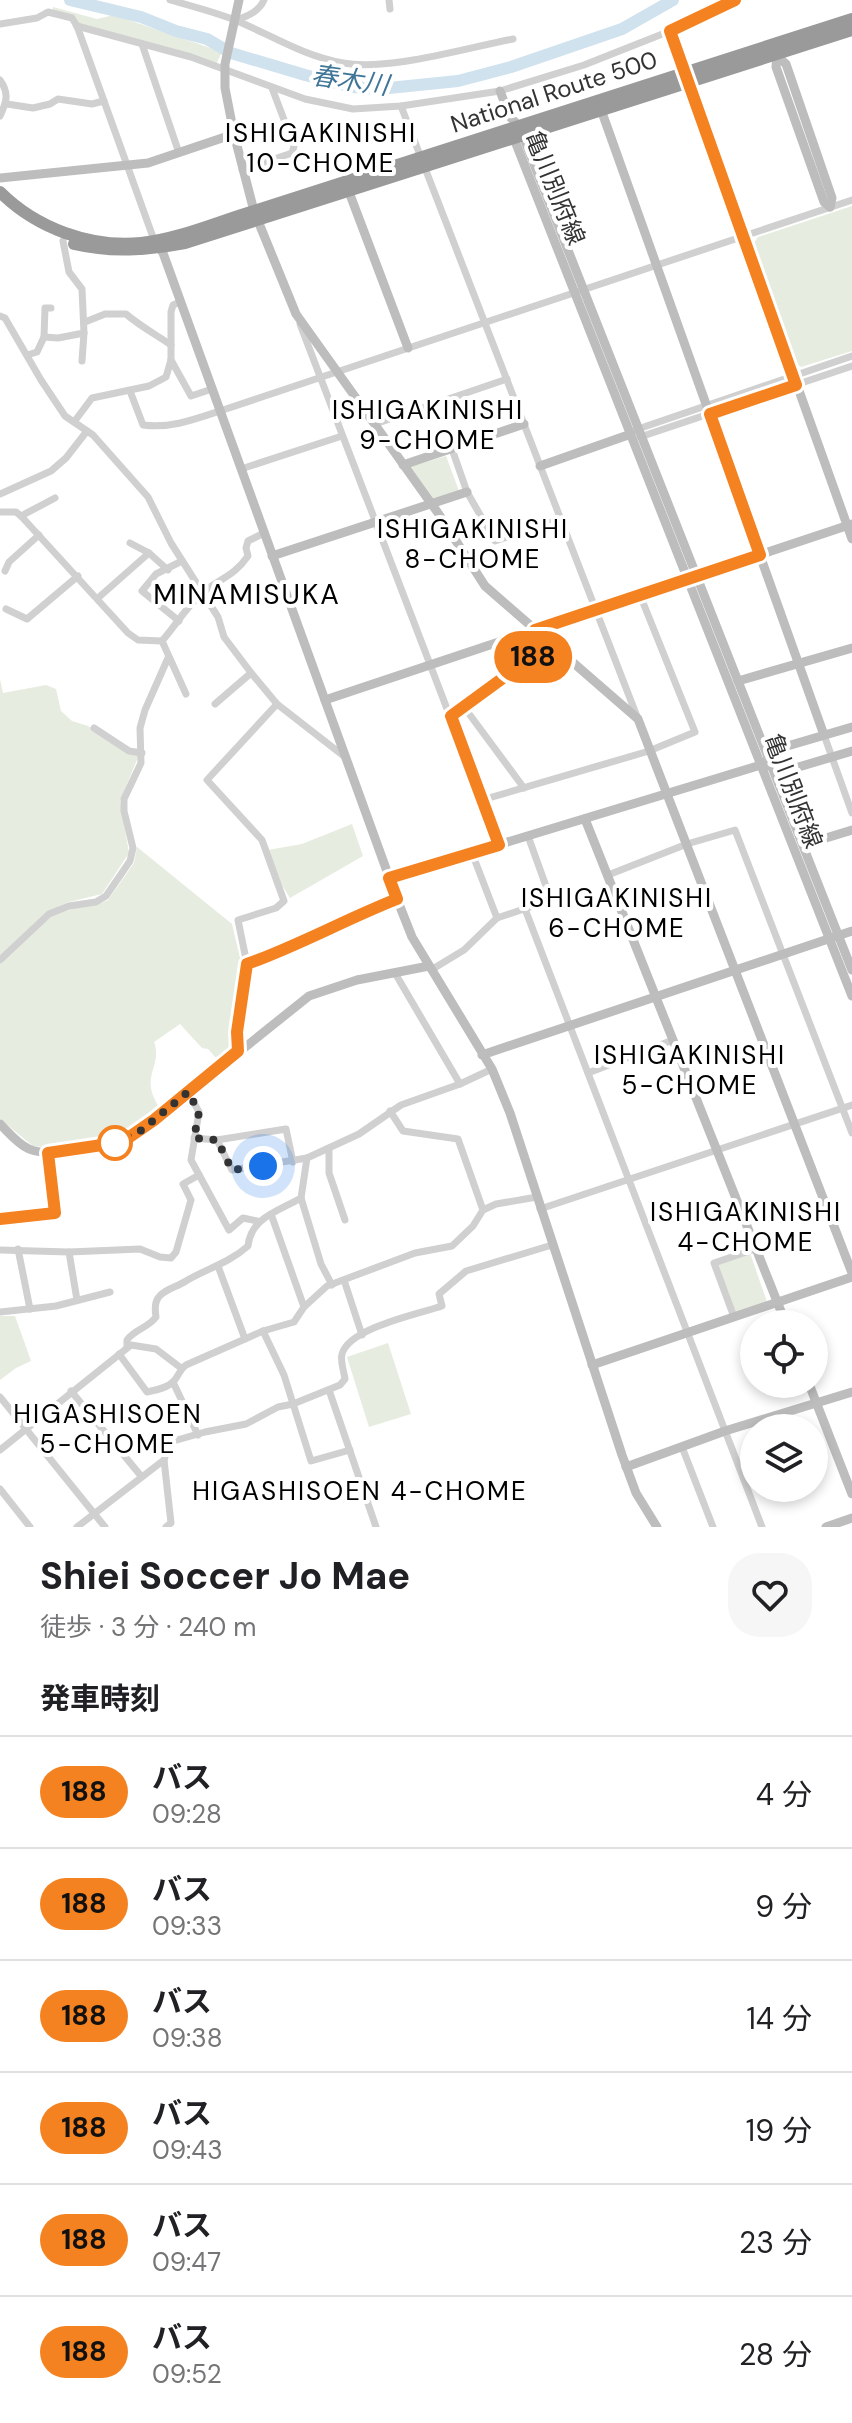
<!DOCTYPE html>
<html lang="ja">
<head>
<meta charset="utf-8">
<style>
	body { margin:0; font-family:"DM Sans","Noto Sans JP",sans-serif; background:#f6f6f6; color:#202124; height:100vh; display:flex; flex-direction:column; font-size:30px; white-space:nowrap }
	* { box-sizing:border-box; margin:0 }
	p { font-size:26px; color:#757577 }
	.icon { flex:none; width:44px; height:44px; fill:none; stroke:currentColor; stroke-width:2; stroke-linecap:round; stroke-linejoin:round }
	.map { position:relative; height:1527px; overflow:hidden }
	.side { display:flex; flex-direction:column; background:#fff; flex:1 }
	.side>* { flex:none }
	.badge { padding:0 16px; border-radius:26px; font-size:28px; line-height:52px }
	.controls { position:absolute; left:740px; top:1310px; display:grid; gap:16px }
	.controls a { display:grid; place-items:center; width:88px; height:88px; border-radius:50%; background:#fff; box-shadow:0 4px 12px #0003; font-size:40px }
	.you { position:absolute; width:40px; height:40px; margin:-20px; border:6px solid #fff; border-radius:50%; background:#1a73e8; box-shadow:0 0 0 12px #1a73e833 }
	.map>.badge { position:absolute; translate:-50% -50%; box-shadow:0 0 0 4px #fff }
	h2 { padding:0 40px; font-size:30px; line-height:72px }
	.round { display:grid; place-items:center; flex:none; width:84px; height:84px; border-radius:32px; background:#f6f6f6 }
	.head { display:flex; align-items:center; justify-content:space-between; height:136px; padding:0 40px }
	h1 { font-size:38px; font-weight:700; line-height:60px }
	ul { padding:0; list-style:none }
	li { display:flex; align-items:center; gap:24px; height:112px; padding:0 40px; border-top:2px solid #e0e0e0 }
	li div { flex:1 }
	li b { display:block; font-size:30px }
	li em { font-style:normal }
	li .badge { min-width:88px; font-weight:700; text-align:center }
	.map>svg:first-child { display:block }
</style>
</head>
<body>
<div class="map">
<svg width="852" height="1527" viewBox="0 0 852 1527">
	<rect width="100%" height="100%" fill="#fff"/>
	<!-- green -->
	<g fill="#e6ecdf">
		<path d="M53 7 97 19 114 15 222 52 214 69 178 55 73 28 71 19 52 14Z"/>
		<path d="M852 206V351L801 367 798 365 754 243 758 237Z"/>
		<path d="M446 456 459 491 432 499 410 467Z"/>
		<path d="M0 679 3 693 46 685 56 689 61 711 72 721 88 726 109 742 139 755 120 801 129 853 102 894 69 902 47 912 0 956Z"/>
		<path d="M352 824 363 856 290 898 280 882 268 850 302 844Z"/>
		<path d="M137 847 232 924 241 962 228 1052 218 1060 208 1049 202 1048 180 1024 154 1042C163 1067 138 1077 160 1108L158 1111 130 1131 116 1137 51 1148 33 1146 0 1119V964L51 916 75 908 97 905 108 900 134 863Z"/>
		<path d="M750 1253 767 1302 735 1313 717 1265Z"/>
		<path d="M0 1316H15L31 1361 16 1368 0 1380Z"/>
		<path d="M388 1343 411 1414 369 1427 347 1357Z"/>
	</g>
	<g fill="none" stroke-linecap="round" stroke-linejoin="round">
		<!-- river -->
		<path stroke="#cfe2ee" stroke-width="12" d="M70 0 141 17 176 31 207 39 231 53 305 75 352 87 379 89 458 81 511 67 622 29 673 0"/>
		<!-- street -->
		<g stroke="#d0d0d0" stroke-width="7">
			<path d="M170 0C191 6 214 12 235 20 271 35 303 56 343 63 390 71 465 48 513 39"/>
			<path d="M389 0 390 9"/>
			<path d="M235 20C247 17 259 12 264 0"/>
			<path d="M0 24 37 18 48 12 72 18 77 26 191 57 305 99 353 109 401 106 500 91 584 65 670 31 735 0"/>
			<path d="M77 26 154 240"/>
			<path d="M670 31 685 73"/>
			<path d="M142 44 179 153"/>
			<path d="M0 80C10 94 6 103 0 116"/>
			<path d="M7 104 33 108 50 104 58 99 92 104 104 101"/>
			<path d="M401 106 638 719"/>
			<path d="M242 170 292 153 294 146 272 88"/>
			<path d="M0 316 5 318 41 380 65 416 93 435 148 497 171 543 218 617 224 637 252 674 277 704 345 757"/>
			<path d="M85 322 105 314H126C140 326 155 334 171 345"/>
			<path d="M300 324 499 845"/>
			<path d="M44 337 45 308H51"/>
			<path d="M27 355 37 352 44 337 58 338 84 333 82 289 69 272 63 241"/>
			<path d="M171 360 191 396 212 389"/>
			<path d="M82 361 84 333"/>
			<path d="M130 391 143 425C172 429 198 418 226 409L852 200"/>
			<path d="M74 422 92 398 149 386 166 377 171 360V312L173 305 180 302"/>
			<path d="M375 424 507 379"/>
			<path d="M635 430 852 356"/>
			<path d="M640 437 852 366"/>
			<path d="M452 449 467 492 495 541 561 519"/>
			<path d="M241 469 342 436"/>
			<path d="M0 494 51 471 66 458 87 431"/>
			<path d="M0 512H16L21 516 128 633 138 640 162 641"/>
			<path d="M21 516 55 498"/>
			<path d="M130 543 149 553"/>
			<path d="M5 571 9 562 39 535"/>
			<path d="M98 598 149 553 168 570"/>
			<path d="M6 609 27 619 78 576"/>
			<path d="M179 621 142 591 156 574 182 561"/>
			<path d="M186 694 162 641C175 626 188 605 203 592 221 578 234 576 248 556L246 548 248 541 264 533"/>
			<path d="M215 704 251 673"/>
			<path d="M464 707 524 788"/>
			<path d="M451 716 551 643"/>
			<path d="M94 728 129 751 142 753"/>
			<path d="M824 735 852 813"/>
			<path d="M482 800 649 751 695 732 640 595"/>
			<path d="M472 853 497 918 551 900 528 836"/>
			<path d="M608 875 687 844 735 830 852 1133"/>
			<path d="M525 909 762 1527"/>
			<path d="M0 960 49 914 69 906 96 902 106 896 130 861 133 848 124 811V799L141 763 140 728 145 710 168 658"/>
			<path d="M247 964C298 946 346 919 397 899"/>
			<path d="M431 970 464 950 497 918"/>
			<path d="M395 973 460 1084"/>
			<path d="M238 1051 237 1032 247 964 238 920 276 908 284 901 262 840 207 780 277 704"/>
			<path d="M588 1073 673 1040"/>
			<path d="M188 1092 199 1112 191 1160 229 1230 243 1218 257 1221"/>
			<path d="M390 1111 403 1131 458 1139 483 1210"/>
			<path d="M194 1138 217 1140 286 1129 293 1162"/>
			<path d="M217 1140 232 1170 307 1158 359 1134 401 1105 460 1084 492 1069"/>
			<path d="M329 1149V1173L345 1220"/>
			<path d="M301 1198 321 1264 332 1285"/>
			<path d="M540 1209 852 1105"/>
			<path d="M271 1214 304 1307"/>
			<path d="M0 1219 55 1213 48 1153"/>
			<path d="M18 1249 30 1309"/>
			<path d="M0 1250 69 1252 140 1249 160 1257 171 1258 176 1252 191 1200 183 1184 199 1175"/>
			<path d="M69 1252 77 1300"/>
			<path d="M218 1266 245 1339"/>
			<path d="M344 1280 362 1335"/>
			<path d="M0 1312 56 1306 110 1292"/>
			<path d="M734 1317 714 1263 755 1249"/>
			<path d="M263 1331 284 1375 311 1461 350 1450"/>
			<path d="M127 1347V1340C135 1329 148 1328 156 1317 155 1311 154 1304 158 1298 164 1289 177 1287 186 1281 206 1269 229 1263 248 1246 251 1217 279 1211 301 1198L307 1158"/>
			<path d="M119 1354 147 1392C156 1390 167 1388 173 1382 179 1376 179 1370 186 1365L263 1331 294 1322 304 1307 327 1286 415 1253 452 1246 473 1226 483 1210 496 1204 537 1197"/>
			<path d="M173 1382 198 1435"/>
			<path d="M329 1390 376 1527"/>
			<path d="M71 1391 141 1476"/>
			<path d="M0 1397 105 1527"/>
			<path d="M682 1447 713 1527"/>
			<path d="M0 1450 131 1345 156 1349 181 1368"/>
			<path d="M0 1489 30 1527"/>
			<path d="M77 1527 164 1460"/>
			<path d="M166 1527 171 1523 164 1460 170 1442 205 1432 246 1424 278 1407 293 1404 340 1385 345 1379C344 1371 340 1362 342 1354 349 1328 418 1314 442 1306L439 1294 466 1271 552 1245"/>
		</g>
		<!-- secondary -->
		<g stroke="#bdbdbd" stroke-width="9">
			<path d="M239 0 225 64V88L234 134 254 211 296 314 438 513 485 586 638 719 852 1273"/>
			<path d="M772 52 786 64 832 198 830 207"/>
			<path d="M777 53 776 67 824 202 830 207"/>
			<path d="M688 80 852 539"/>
			<path d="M500 91 510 117 519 126 852 970"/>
			<path d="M599 104 824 735"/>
			<path d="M513 136 852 996"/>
			<path d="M0 178 148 163 234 134"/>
			<path d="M349 192 408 348"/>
			<path d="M156 243 163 253 397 899 412 937 492 1069 510 1113 622 1455 636 1493 657 1527"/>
			<path d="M403 465 524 424"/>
			<path d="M540 466 631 434"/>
			<path d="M272 556 467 492"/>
			<path d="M738 681 852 648"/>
			<path d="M325 700 852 524"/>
			<path d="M769 766 792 769 852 751"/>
			<path d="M585 819 786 1324"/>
			<path d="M803 845 852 830"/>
			<path d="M389 878 761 765 784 747 852 727"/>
			<path d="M482 1055 852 931"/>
			<path d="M0 1124C9 1133 18 1144 29 1149 50 1158 107 1148 128 1138 138 1133 146 1127 154 1120L309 996 357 980 429 966"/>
			<path d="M592 1365 852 1277"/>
			<path d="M809 1384 852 1494"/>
			<path d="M626 1467 725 1431 852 1392"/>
			<path d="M826 1527 852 1518"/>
		</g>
		<!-- highway -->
		<g stroke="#9a9a9a" stroke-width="12">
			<path d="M0 192C36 228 90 248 141 243 179 239 217 222 254 211L852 19"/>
			<path d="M74 244C113 253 146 250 185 243L852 30"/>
		</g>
	</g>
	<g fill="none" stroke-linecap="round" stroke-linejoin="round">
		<!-- line casing -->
		<g stroke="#fff" stroke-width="18">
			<path id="line" d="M0 1219 55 1213 48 1153 102 1145 128 1138 154 1120 238 1051 237 1032 247 964C298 946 346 919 397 899L389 878 499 845 451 716 551 643 535 630 760 555 710 414 796 385 670 31 735 0"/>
		</g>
		<!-- line -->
		<use href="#line" stroke="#f58220" stroke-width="12"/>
		<!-- walk -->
		<path stroke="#333" stroke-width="8" stroke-dasharray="0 14.4" d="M115 1143 139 1132 188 1092 199 1112 194 1138 217 1140 232 1170 263 1166"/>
	</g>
	<!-- markers -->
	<circle fill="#fff" stroke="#f58220" stroke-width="4" cx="115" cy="1143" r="16"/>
	<g text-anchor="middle" stroke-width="8" stroke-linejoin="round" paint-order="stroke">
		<!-- street labels -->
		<g font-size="24" fill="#333" stroke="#fff">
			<text transform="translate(554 92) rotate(-18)" y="8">National Route 500</text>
			<text transform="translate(555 188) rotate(68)" y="8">亀川別府線</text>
			<text transform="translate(793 791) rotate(69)" y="8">亀川別府線</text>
		</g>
		<!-- water labels -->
		<g font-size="26" font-style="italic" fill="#3f7597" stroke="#fff">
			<text transform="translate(350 80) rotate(8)" y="9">春木川</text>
		</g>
		<!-- neighbourhood labels -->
		<g font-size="26" letter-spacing="2" fill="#000" stroke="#fff">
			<text x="321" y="142">ISHIGAKINISHI<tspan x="321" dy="30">10-CHOME</tspan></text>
			<text x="428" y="419">ISHIGAKINISHI<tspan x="428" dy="30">9-CHOME</tspan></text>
			<text x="473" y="538">ISHIGAKINISHI<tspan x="473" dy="30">8-CHOME</tspan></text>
			<text x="617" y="907">ISHIGAKINISHI<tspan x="617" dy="30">6-CHOME</tspan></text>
			<text x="690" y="1064">ISHIGAKINISHI<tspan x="690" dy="30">5-CHOME</tspan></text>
			<text x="746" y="1221">ISHIGAKINISHI<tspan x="746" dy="30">4-CHOME</tspan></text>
			<text x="108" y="1423">HIGASHISOEN<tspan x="108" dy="30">5-CHOME</tspan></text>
			<text x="360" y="1500">HIGASHISOEN 4-CHOME</text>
		</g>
		<!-- quarter labels -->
		<g font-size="28" letter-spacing="2" fill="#000" stroke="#fff">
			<text x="247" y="604">MINAMISUKA</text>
		</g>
	</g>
</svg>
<div class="controls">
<a><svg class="icon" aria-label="locate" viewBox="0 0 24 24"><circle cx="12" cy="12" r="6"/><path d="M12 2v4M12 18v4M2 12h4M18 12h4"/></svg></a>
<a><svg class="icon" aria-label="layers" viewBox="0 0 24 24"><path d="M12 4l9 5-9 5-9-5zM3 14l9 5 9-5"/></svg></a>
</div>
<div class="you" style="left:263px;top:1166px"></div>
<b class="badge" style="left:533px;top:657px;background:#f58220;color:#111">188</b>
</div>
<section class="side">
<div class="head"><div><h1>Shiei Soccer Jo Mae</h1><p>徒歩 · 3 分 · 240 m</p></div><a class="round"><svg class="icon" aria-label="heart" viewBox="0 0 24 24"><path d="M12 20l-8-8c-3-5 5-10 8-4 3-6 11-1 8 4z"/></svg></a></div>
<h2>発車時刻</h2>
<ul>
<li><span class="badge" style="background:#f58220;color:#111">188</span><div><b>バス</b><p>09:28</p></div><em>4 分</em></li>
<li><span class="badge" style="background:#f58220;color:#111">188</span><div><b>バス</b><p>09:33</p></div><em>9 分</em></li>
<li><span class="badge" style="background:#f58220;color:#111">188</span><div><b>バス</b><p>09:38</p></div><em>14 分</em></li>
<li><span class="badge" style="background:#f58220;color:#111">188</span><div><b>バス</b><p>09:43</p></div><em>19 分</em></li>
<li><span class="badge" style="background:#f58220;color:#111">188</span><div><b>バス</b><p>09:47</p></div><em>23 分</em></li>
<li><span class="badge" style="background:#f58220;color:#111">188</span><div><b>バス</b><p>09:52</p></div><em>28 分</em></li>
</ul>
</section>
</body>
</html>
